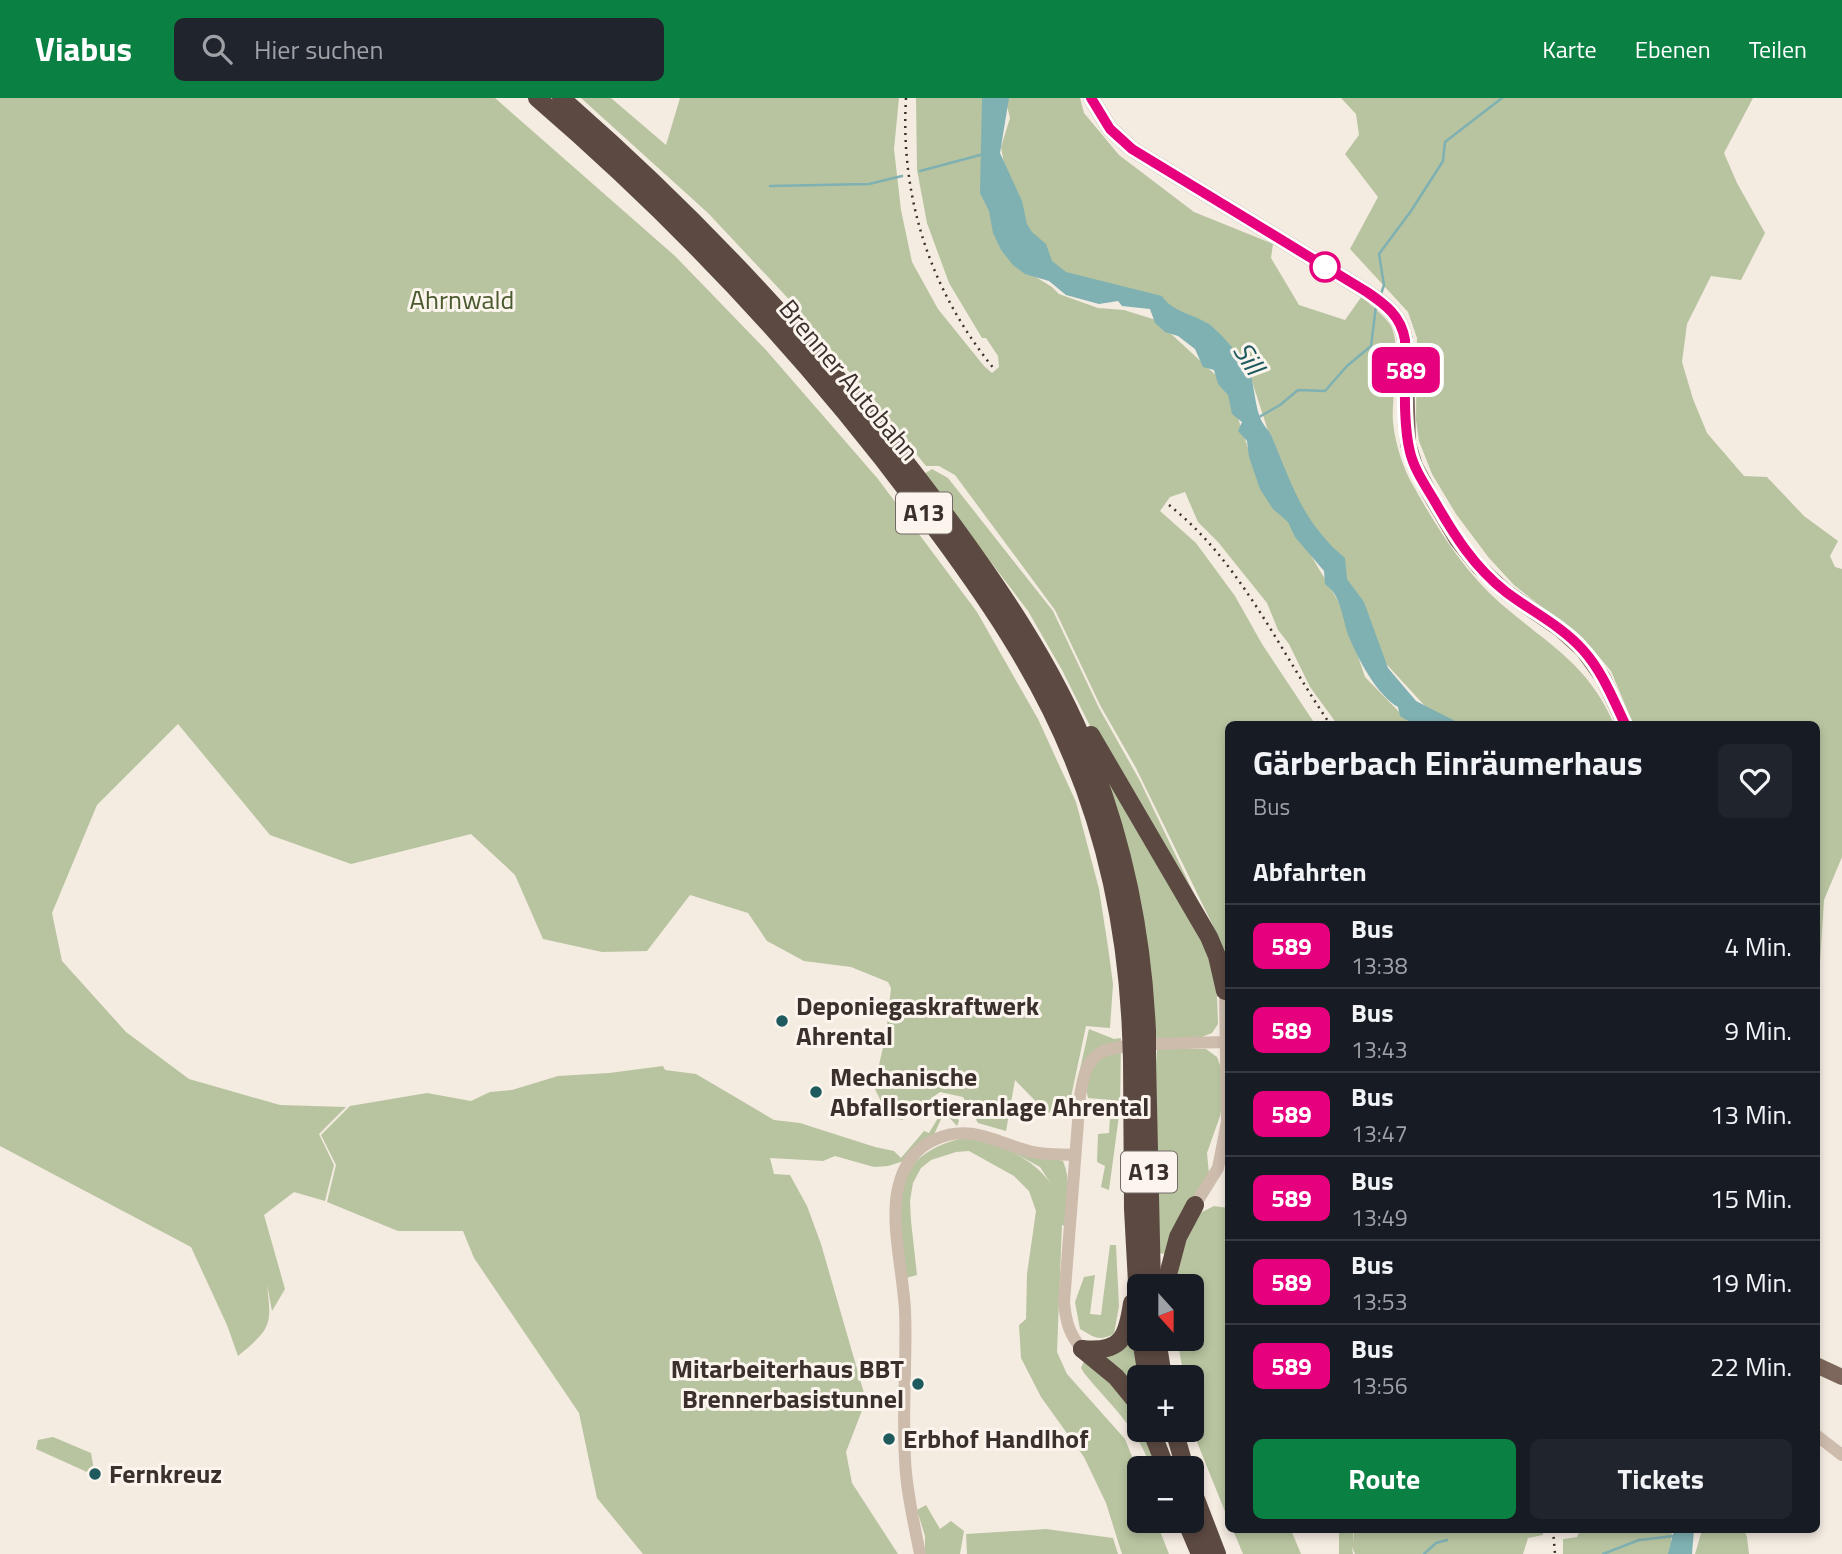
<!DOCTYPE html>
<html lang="de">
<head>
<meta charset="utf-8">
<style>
	body { margin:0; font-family:"Titillium Web",sans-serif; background:#20242c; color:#f1f3f6; height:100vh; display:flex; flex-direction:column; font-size:26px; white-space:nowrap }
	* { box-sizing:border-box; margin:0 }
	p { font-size:23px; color:#9ea1a6 }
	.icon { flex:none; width:38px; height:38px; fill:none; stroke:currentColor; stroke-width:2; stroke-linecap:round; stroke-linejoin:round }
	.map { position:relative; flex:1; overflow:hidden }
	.panel { position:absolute; left:1225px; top:623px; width:595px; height:812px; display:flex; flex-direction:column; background:#171b24; border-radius:10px; box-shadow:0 4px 10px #0003 }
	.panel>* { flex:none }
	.badge { padding:0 14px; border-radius:10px; font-size:24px; line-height:46px }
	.needle { width:46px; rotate:159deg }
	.buttons { position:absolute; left:1127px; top:1176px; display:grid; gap:14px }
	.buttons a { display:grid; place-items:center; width:77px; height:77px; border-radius:10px; background:#171b24; box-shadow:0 4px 10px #0003; font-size:35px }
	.map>.badge { position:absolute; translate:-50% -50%; box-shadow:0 0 0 4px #fff }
	h2 { padding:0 28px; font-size:26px; line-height:63px }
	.round { display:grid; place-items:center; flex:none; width:74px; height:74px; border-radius:10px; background:#20242c }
	.headline { display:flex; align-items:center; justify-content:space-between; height:119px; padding:0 28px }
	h1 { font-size:33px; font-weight:700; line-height:52px }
	.primary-button { display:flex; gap:14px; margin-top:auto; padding:14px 28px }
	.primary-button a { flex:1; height:80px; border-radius:10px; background:#0b8043; color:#fff; font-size:28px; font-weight:700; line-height:80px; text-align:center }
	.primary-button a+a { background:#20242c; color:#f1f3f6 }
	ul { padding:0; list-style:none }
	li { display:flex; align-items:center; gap:21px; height:84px; padding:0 28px; border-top:2px solid #363941 }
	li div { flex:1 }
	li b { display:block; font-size:26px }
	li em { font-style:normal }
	li .badge { min-width:77px; font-weight:700; text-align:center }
	header { display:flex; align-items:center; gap:42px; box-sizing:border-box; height:98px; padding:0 35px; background:#0b8043; color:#fff }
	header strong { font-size:33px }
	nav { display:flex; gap:38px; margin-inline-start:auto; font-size:24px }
	.search { width:490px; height:63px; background:#20242c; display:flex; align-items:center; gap:18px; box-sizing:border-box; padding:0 24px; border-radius:10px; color:#9ea1a6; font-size:26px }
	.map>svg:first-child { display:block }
</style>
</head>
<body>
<header>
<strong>Viabus</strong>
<div class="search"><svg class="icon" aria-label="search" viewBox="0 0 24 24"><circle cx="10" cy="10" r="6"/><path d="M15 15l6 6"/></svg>Hier suchen</div>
<nav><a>Karte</a><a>Ebenen</a><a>Teilen</a></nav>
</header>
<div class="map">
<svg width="1842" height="1456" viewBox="0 0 1842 1456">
	<rect width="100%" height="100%" fill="#f4ebe1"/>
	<!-- green -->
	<g fill="#b8c4a0">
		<path d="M0 0H495L675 158 766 252 878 381 977 514 1038 621 1076 704 1099 791 1108 849 1113 886 1110 930 1086 928 1067 1018 1046 1014 1015 982 1006 1033 978 1025 963 999 940 994 902 1022 888 1018 874 989 886 936 891 890 888 884 851 869 804 863 767 843 748 815 690 797 647 853 602 854 543 841 515 777 471 736 351 766 270 737 178 626 97 707 52 815 62 863 126 934 189 981 280 1007 346 1009 319 1036 334 1067 325 1103 294 1094 264 1117 285 1191 272 1213 267 1186C272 1229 271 1230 238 1258L227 1227 191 1149 0 1048Z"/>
		<path d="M581 0H611L666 47 680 0H899L894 51 901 112 912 164 938 211 984 268 992 275 999 269 998 258 986 240H982L949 185 927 125 917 72 916 0H983L1031 176 1052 189 1059 196 1098 210 1124 212 1156 222 1220 281 1230 296 1249 353 1341 508 1365 579 1411 626H1337L1310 589 1289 546 1278 532 1267 505 1218 444 1198 424 1185 394 1170 399 1160 413 1196 445 1235 498 1262 546 1315 626H1228V868L1217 836 1136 670 1100 607 1055 512 955 377 939 368H926L798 211 708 115Z"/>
		<path d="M1005 0H1080L1084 15 1119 57 1194 114 1273 146 1271 160 1299 207 1345 222 1362 198C1369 206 1387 220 1391 228 1402 250 1391 299 1393 324 1395 345 1403 371 1414 389 1437 430 1464 473 1499 504 1547 546 1587 564 1614 626H1454L1424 607 1378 557 1286 388 1248 271 1194 223 1067 179 1042 155 1010 99 1001 49 1010 20Z"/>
		<path d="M1341 0H1753L1724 55 1737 85 1765 135 1741 182 1711 178 1687 226 1682 264 1693 301 1707 335 1744 378 1767 379 1804 418 1838 443 1830 458 1835 469 1842 471V759L1824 802 1817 912 1816 626H1633L1611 573 1589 547 1514 487 1489 460 1456 416 1432 376 1419 343 1416 322 1417 240 1408 214 1350 151 1378 99 1345 56 1359 37 1356 16Z"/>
		<path d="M932 371 948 380 1053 513 1099 610 1140 683 1224 858 1221 892 1217 899 1218 926 1212 935 1202 939 1155 943 1093 634 1062 572 1028 513 924 376Z"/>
		<path d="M1089 931 1114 941 1121 940 1120 1010 1109 1092 1101 1089 1105 1068 1097 1064 1098 1036 1109 1035 1111 1002 1088 1000 1086 990 1076 989Z"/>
		<path d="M1157 951H1206L1217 959 1221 970 1223 1003 1220 1018 1207 1055 1209 1076 1168 1156 1156 1155 1155 976Z"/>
		<path d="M663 968 665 972 696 976 774 1022 800 1025 875 1049 894 1053 901 1060 924 1033 929 1035 941 1015 949 1012 955 1016 959 1023 957 1028 948 1018 941 1021 933 1039 904 1063 888 1068 874 1069 835 1058 823 1063 770 1060 774 1076 790 1077 807 1108 821 1146 866 1302 846 1354 852 1385 898 1456H643L597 1400 579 1315 474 1160 463 1133H398L327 1104 336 1067 321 1037 350 1008 427 995 471 1003 490 994 512 992 558 978 609 975Z"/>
		<path d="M963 1040C995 1043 1033 1059 1051 1086L1040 1069 1000 1047 1063 1063C1072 1084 1067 1107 1065 1128L1062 1127 1057 1254 1067 1276 1125 1341 1139 1376V1423H1156L1169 1456H1122L1106 1405 1084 1359 1041 1299 1021 1260 1019 1227 1026 1221 1027 1176 1036 1113 1029 1093 1014 1078 969 1053 956 1054 931 1062 921 1070 913 1085 910 1103 911 1123 917 1177 906 1180C900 1115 882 1059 963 1040Z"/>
		<path d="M1214 1108 1228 1110V1421L1193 1334 1192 1279H1184L1177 1241H1192V1188H1173L1171 1168 1194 1118Z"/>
		<path d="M1110 1147H1116L1119 1208 1114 1236C1098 1244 1094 1239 1080 1231L1075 1204 1084 1179 1095 1177 1090 1216 1101 1217Z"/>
		<path d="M1133 1228 1139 1279V1302L1093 1255Z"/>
		<path d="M1084 1263 1135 1307 1139 1317V1332H1145L1156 1370H1151C1137 1329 1111 1308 1084 1275L1081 1270Z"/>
		<path d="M53 1339 91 1355 94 1372 87 1374 36 1351 38 1342Z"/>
		<path d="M926 1407 940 1431 951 1423 964 1433 960 1456H925V1438L917 1412Z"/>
		<path d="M1046 1431 1113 1440 1118 1456H967L966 1436Z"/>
		<path d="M1233 1432H1291L1301 1456H1243Z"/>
		<path d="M1339 1432H1353V1445L1354 1432H1543V1437L1528 1440 1523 1456H1355L1352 1449 1353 1456H1339Z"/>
		<path d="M1580 1432H1672L1670 1456H1563V1441L1577 1439Z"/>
		<path d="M1702 1432H1744L1747 1439 1749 1456H1695Z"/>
	</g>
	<!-- water -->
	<g fill="#7fb0b2">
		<path d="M982 0H1009L1000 55 1022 103 1027 126 1032 134 1046 146 1052 163 1066 174 1162 198C1171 213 1192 216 1207 225 1218 231 1239 257 1247 268 1254 279 1254 304 1260 319 1262 326 1268 331 1271 337 1292 386 1302 424 1345 460L1347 481 1364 504 1388 570 1416 603 1461 626H1413L1400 618 1398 609C1377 597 1358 561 1349 539 1342 521 1342 498 1325 486L1324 473 1295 439 1288 424 1273 411 1260 391 1249 359 1247 343 1238 333 1242 324 1232 316 1228 297 1218 286 1214 272 1203 269 1195 251 1178 238 1165 234 1155 225 1150 211 1122 208 1118 203 1099 206 1066 197 1049 183 1025 176 1013 167 1001 152 993 135 989 113 980 95Z"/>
		<path d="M1674 1432H1694L1692 1456H1668Z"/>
	</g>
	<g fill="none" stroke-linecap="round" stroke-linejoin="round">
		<!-- stream -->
		<g stroke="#7fb0b2" stroke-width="2.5">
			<path d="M920 73 984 56"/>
			<path d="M770 88 869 86 902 78"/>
			<path d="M1381 196 1384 187 1379 156 1411 113 1443 63 1445 44 1502 0"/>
			<path d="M1259 319 1280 307 1298 292 1325 293 1347 268 1371 248 1376 208"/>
			<path d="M1424 1456 1436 1445 1447 1442"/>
			<path d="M1603 1456 1639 1442 1674 1438"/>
		</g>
		<!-- minor -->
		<g stroke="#cdbbac" stroke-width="12">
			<path d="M1195 1107 1218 1070 1227 1024 1225 893"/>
			<path d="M1082 1251C1069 1236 1066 1224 1064 1204L1080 998C1083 981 1085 965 1100 955 1116 944 1201 945 1225 944"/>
			<path d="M1816 1337 1842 1357"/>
			<path d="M920 1456C914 1425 906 1392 905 1361 902 1311 907 1261 905 1212 903 1174 890 1126 898 1090 903 1068 915 1050 936 1041 972 1025 998 1046 1033 1054 1047 1057 1061 1056 1075 1057"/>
		</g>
		<!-- major -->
		<g stroke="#7d675c" stroke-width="16">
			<path d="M1091 0 1110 31 1132 51 1367 194C1386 207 1401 218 1405 242L1408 346 1415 368 1430 396 1457 442 1479 469 1506 494 1561 532 1583 552 1603 580 1625 626"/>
			<path d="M1816 1267 1842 1279"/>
		</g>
		<!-- highway -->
		<g stroke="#5c4a42" stroke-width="18">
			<path d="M537 0C682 125 815 267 929 422 985 497 1038 574 1073 661 1109 748 1127 840 1131 934"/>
			<path d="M561 0C700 121 826 257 936 404 995 483 1052 565 1089 657 1124 745 1143 839 1147 934"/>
			<path d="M1091 637 1209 839 1217 858 1225 893"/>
			<path d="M1147 961 1152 1188"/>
			<path d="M1132 962 1133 1111 1139 1222"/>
			<path d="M1165 1188 1178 1139 1195 1107"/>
			<path d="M1141 1241 1147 1279"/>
			<path d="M1157 1241 1163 1279"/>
			<path d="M1082 1251C1121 1255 1127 1240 1132 1205"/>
			<path d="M1082 1251 1116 1279 1139 1307"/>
			<path d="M1151 1332 1166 1370"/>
			<path d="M1174 1332 1185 1370"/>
			<path d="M1192 1391 1217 1456"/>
			<path d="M1186 1423 1200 1456"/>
		</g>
		<!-- rail -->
		<g stroke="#3b302b" stroke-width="2.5" stroke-dasharray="2 5" stroke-linecap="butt">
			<path d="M906 0C900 101 931 194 995 272"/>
			<path d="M1169 407C1241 464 1279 552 1330 626"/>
			<path d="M1553 1432 1555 1456"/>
		</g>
		<!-- highway-bridge -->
		<g stroke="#5c4a42" stroke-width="18">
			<path d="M1131 934 1132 962"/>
			<path d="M1147 934V961"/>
		</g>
	</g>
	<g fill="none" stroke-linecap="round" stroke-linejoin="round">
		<!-- line casing -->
		<g stroke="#fff" stroke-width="16">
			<path id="line" d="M1091 0 1110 31 1132 51 1367 194C1386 207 1401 218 1405 242 1406 275 1402 322 1410 354 1414 371 1425 387 1434 402 1454 437 1474 469 1506 494 1531 513 1562 528 1583 552 1602 573 1613 601 1625 626"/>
		</g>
		<!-- line -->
		<use href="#line" stroke="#e6007e" stroke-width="10"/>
	</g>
	<!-- markers -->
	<circle fill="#fff" stroke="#e6007e" stroke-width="3.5" cx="1325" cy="169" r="14"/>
	<g fill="#1f5a5e" stroke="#fbf5ee" stroke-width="2.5">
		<circle cx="782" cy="923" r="7"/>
		<circle cx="816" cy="994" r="7"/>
		<circle cx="918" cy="1286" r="7"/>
		<circle cx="889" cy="1341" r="7"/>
		<circle cx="95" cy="1376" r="7"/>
	</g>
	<g text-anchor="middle" stroke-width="6" stroke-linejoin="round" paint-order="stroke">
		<!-- shield labels -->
		<g fill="#fbf5ee" stroke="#756b66" stroke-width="2">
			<rect x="896" y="394.5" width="56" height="41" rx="5"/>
			<rect x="1121" y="1053.5" width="56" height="41" rx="5"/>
		</g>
		<g font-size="24" font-weight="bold" fill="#3b302b">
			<text x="924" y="423">A13</text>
			<text x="1149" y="1082">A13</text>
		</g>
		<!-- park labels -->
		<g font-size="26" fill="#4a5a2e" stroke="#fbf5ee">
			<text x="462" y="211">Ahrnwald</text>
		</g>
		<!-- street labels -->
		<g font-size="26" fill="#3b302b" stroke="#fbf5ee">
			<text transform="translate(849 282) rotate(50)" y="9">Brenner Autobahn</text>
		</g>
		<!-- poi labels -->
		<g font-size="26" font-weight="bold" fill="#3b302b" stroke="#fbf5ee" text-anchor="start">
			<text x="796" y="917">Deponiegaskraftwerk<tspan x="796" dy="30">Ahrental</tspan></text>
			<text x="830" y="988">Mechanische<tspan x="830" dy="30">Abfallsortieranlage Ahrental</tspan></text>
			<text x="904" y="1280" text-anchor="end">Mitarbeiterhaus BBT<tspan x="904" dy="30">Brennerbasistunnel</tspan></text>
			<text x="903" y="1350">Erbhof Handlhof</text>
			<text x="109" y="1385">Fernkreuz</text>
		</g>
		<!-- water labels -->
		<g font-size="28" font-style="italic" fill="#1f5a5e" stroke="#fbf5ee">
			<text transform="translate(1249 260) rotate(57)" y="10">Sill</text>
		</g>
	</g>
</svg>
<div class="buttons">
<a><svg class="needle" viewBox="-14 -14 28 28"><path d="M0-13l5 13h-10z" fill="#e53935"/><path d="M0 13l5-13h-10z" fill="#9ea1a6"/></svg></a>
<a>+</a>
<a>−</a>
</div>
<b class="badge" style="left:1406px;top:272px;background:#e6007e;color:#fff">589</b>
<section class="panel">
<div class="headline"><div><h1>Gärberbach Einräumerhaus</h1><p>Bus</p></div><a class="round"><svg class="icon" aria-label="heart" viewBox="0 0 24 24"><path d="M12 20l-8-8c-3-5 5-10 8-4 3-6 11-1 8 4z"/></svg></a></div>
<h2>Abfahrten</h2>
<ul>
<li><span class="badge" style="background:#e6007e;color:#fff">589</span><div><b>Bus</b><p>13:38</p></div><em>4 Min.</em></li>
<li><span class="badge" style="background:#e6007e;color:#fff">589</span><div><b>Bus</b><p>13:43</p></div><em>9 Min.</em></li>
<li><span class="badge" style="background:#e6007e;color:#fff">589</span><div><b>Bus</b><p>13:47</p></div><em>13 Min.</em></li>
<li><span class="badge" style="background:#e6007e;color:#fff">589</span><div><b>Bus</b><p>13:49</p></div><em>15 Min.</em></li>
<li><span class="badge" style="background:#e6007e;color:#fff">589</span><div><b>Bus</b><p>13:53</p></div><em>19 Min.</em></li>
<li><span class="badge" style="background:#e6007e;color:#fff">589</span><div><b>Bus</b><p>13:56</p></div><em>22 Min.</em></li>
</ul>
<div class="primary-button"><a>Route</a><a>Tickets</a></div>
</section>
</div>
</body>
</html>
